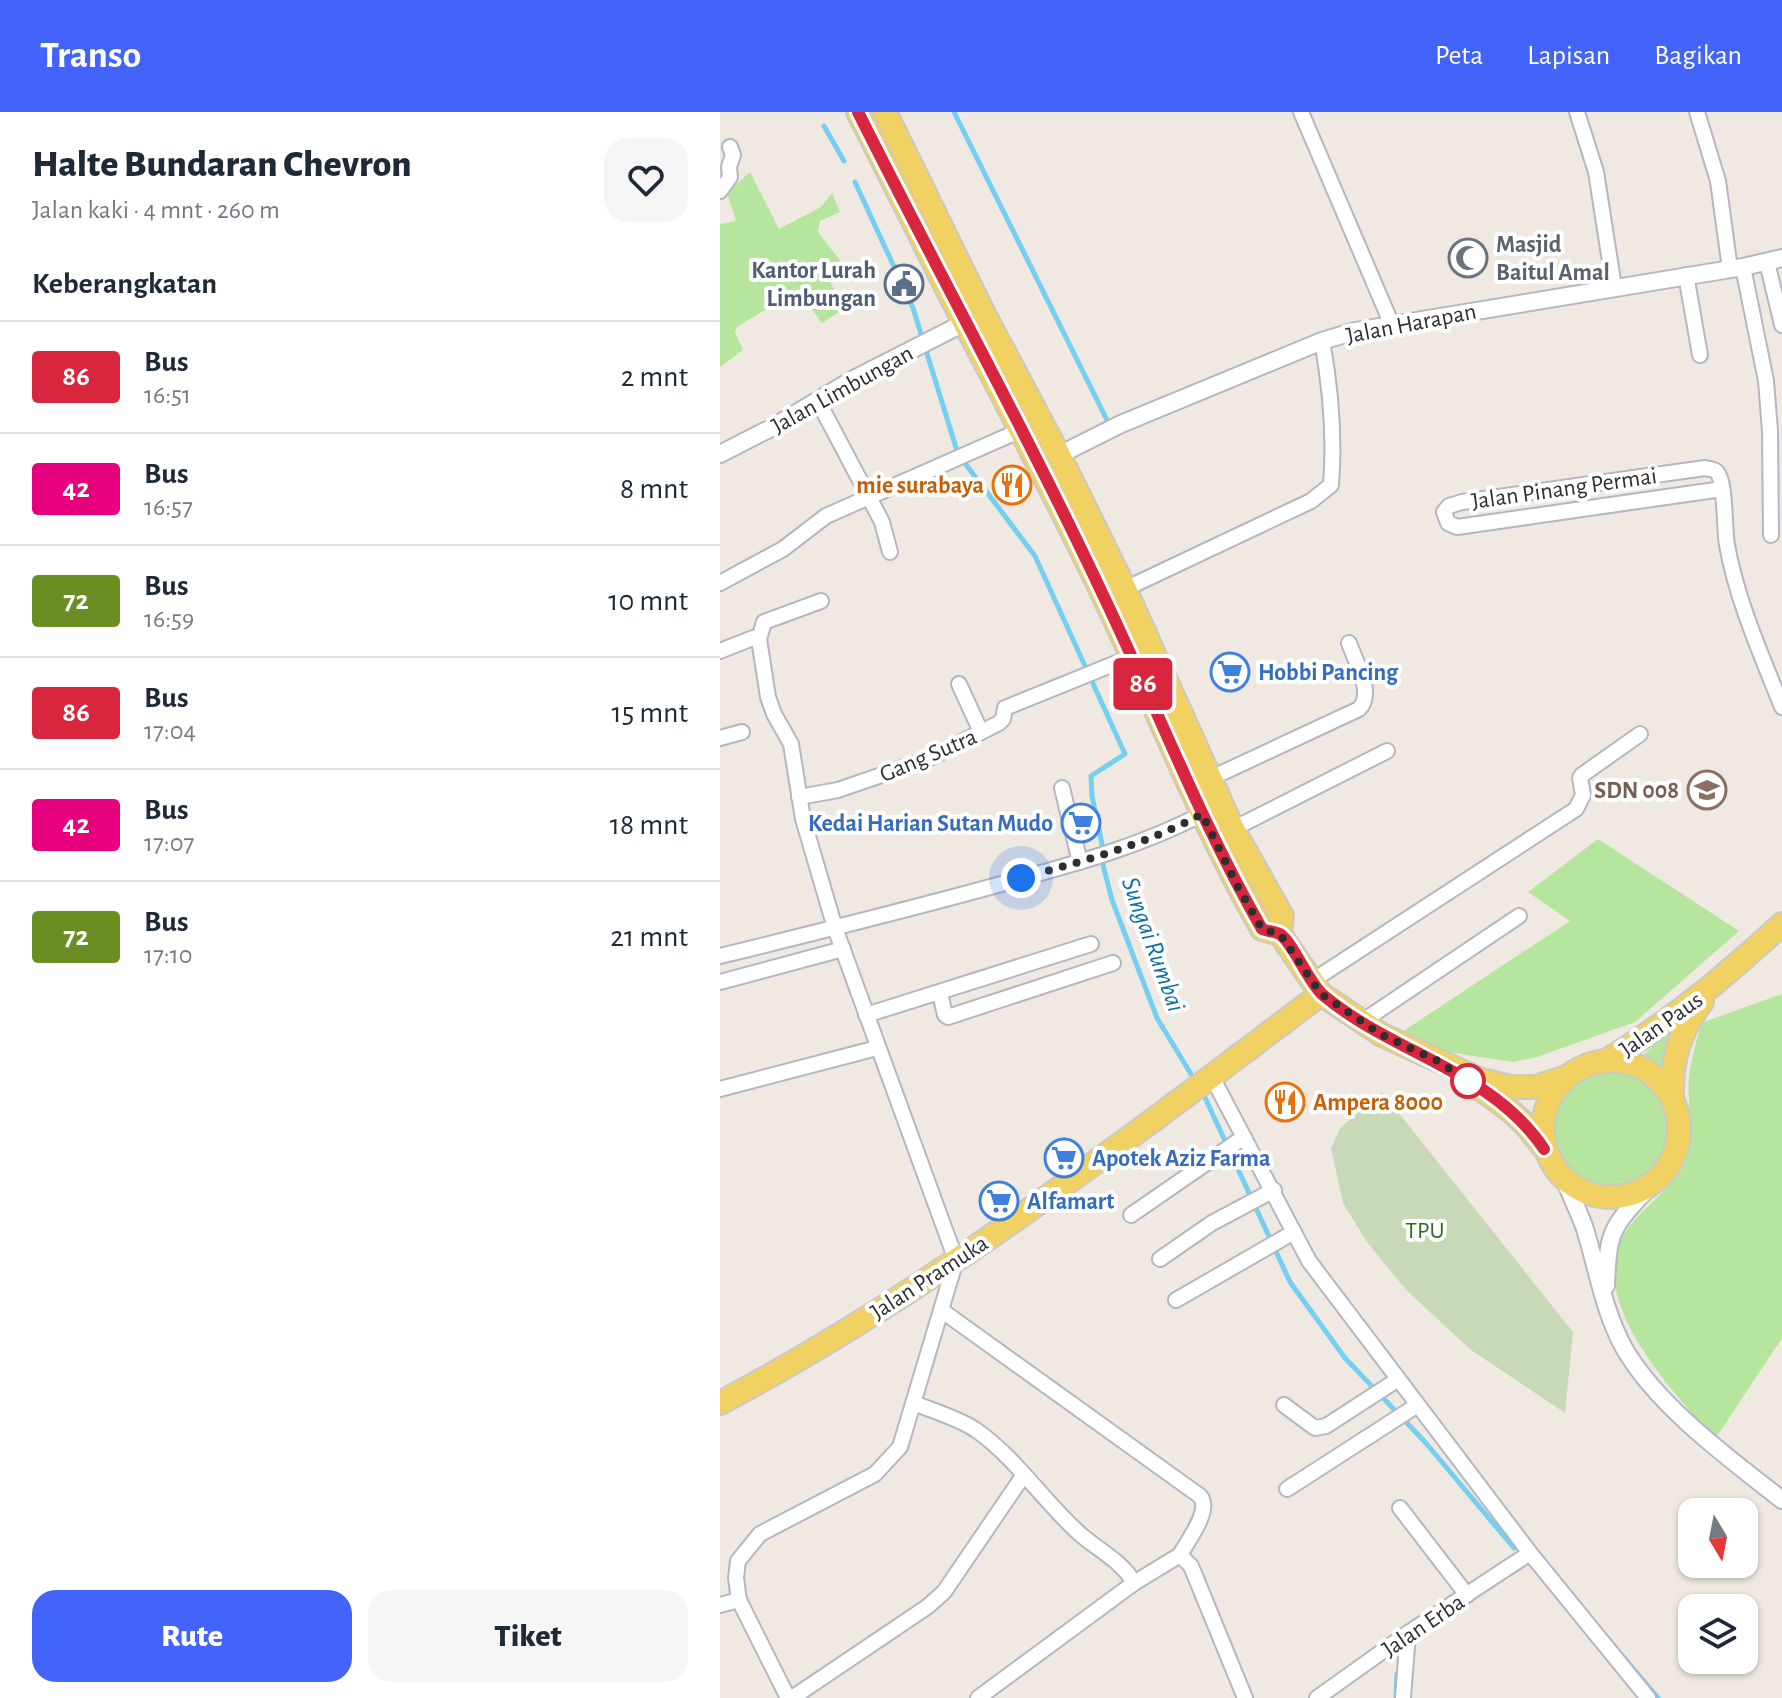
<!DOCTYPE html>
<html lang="id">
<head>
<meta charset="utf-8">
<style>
	body { margin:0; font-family:"Alegreya Sans",sans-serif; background:#f6f6f7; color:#1f2937; height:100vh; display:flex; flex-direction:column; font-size:30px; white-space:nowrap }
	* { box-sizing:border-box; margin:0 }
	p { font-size:26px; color:#747a83 }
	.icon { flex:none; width:44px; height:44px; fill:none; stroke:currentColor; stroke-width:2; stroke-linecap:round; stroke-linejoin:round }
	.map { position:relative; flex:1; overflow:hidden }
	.side { display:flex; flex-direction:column; background:#fff; width:720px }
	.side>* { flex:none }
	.badge { padding:0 16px; border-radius:6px; font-size:28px; line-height:52px }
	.needle { width:52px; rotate:170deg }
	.fabs { position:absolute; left:958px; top:1386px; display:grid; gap:16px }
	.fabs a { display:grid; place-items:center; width:80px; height:80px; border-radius:16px; background:#fff; box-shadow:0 2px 6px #0004; font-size:40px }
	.you { position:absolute; width:40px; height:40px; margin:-20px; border:6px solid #fff; border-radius:50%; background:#1a73e8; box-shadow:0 0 0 12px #1a73e833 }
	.map>.badge { position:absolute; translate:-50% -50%; box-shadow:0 0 0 4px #fff }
	h2 { padding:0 32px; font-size:30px; line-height:72px }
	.round { display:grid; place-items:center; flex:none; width:84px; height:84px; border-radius:24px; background:#f6f6f7 }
	.headline { display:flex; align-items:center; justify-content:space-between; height:136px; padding:0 32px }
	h1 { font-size:38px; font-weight:800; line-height:60px }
	.button { display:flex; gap:16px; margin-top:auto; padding:16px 32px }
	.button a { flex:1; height:92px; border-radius:24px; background:#4264fb; color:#fff; font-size:32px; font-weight:800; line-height:92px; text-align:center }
	.button a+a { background:#f6f6f7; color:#1f2937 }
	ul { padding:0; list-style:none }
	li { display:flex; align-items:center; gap:24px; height:112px; padding:0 32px; border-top:2px solid #e0e1e3 }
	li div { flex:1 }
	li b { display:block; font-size:30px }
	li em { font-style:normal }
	li .badge { min-width:88px; font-weight:700; text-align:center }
	header { display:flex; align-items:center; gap:48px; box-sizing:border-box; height:112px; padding:0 40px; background:#4264fb; color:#fff }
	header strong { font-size:38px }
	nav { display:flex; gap:44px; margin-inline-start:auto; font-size:28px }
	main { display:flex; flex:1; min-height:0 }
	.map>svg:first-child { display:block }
</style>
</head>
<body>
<header>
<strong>Transo</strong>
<nav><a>Peta</a><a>Lapisan</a><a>Bagikan</a></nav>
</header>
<main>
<section class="side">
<div class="headline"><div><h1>Halte Bundaran Chevron</h1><p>Jalan kaki · 4 mnt · 260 m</p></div><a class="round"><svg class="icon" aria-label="heart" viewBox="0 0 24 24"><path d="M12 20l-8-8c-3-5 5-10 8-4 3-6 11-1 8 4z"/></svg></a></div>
<h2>Keberangkatan</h2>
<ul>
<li><span class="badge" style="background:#d7263d;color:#fff">86</span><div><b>Bus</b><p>16:51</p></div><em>2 mnt</em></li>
<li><span class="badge" style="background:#e6007e;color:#fff">42</span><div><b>Bus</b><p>16:57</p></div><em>8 mnt</em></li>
<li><span class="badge" style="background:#6b8e23;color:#fff">72</span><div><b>Bus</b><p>16:59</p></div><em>10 mnt</em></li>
<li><span class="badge" style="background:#d7263d;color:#fff">86</span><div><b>Bus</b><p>17:04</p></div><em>15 mnt</em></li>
<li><span class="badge" style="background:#e6007e;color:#fff">42</span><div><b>Bus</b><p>17:07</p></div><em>18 mnt</em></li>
<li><span class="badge" style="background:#6b8e23;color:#fff">72</span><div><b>Bus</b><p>17:10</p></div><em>21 mnt</em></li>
</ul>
<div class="button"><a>Rute</a><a>Tiket</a></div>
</section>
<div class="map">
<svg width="1062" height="1586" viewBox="0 0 1062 1586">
	<rect width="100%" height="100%" fill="#efe9e1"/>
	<!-- green -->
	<g fill="#b6e59e">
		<path d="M30 60 59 117 101 95 112 81 120 100 100 109 98 120 125 155 107 164 124 197 102 211C98 206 94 199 89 195 69 179 34 205 17 215L15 220 23 238 0 255V112L16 109 7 81Z"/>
		<path d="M878 727 1019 819 915 910 817 945 793 950 721 939 682 920 850 809 808 780Z"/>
		<path d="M1062 882V1226L995 1327C954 1280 863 1188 905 1121 920 1096 959 1073 967 1045 974 1020 967 991 969 965 971 947 977 929 981 911Z"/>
		<path d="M964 902 943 960 922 945Z"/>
		<circle cx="890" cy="1016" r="60"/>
	</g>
	<!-- cemetery -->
	<path fill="#c8d9b8" d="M662 980 853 1220 845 1301 751 1238 686 1178 647 1130 623 1091 611 1036 621 1015Z"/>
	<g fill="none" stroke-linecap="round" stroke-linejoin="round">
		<!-- stream -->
		<g stroke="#75cff0" stroke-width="5">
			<path d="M234 0 387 308"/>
			<path d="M104 14 124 49"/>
			<path d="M135 70 193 196 238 342 315 444 405 642 371 664 372 684 382 732 383 753 392 788 437 906 474 967"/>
			<path d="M482 979 570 1170 625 1246 705 1330 794 1436"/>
			<path d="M900 1541 938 1586"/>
			<path d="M676 1586 677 1562"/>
		</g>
		<!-- minor casing -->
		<g stroke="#b4b7c1" stroke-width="18">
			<g id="minor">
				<path d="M581 0 672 213"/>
				<path d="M857 0 876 60 894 175"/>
				<path d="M977 0 998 69 1010 157"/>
				<path d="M0 79 10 65 9 55 13 43 10 35"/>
				<path d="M1047 150 1062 213"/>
				<path d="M1023 155 1046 269 1050 319 1051 423"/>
				<path d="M966 163 980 243"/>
				<path d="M98 289 162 410 170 440"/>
				<path d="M1002 377 737 415 728 411 724 400 729 394 742 390 985 356C989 357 994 357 997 360 1006 371 1004 417 1007 433 1017 489 1041 542 1062 595"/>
				<path d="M0 471 63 437 106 404 301 318"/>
				<path d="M405 477 591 389 611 373C615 323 611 278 602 229"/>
				<path d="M39 527 44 510 101 489"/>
				<path d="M0 539 33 526 39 527 48 585 54 602 71 632 83 707 115 816 236 1148 180 1335 155 1362 40 1422 18 1449 16 1466 19 1488 68 1586"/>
				<path d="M239 572 261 620"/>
				<path d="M0 626 22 620"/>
				<path d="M489 667 639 597C655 581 635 549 629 531"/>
				<path d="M342 676 360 750"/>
				<path d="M79 685 118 678 208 647 279 611 283 607 285 596 411 545"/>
				<path d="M513 717 667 639"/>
				<path d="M0 844C98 820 195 796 292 769 357 751 421 734 482 702"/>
				<path d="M592 869 856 697 863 683 860 666 862 663 920 622"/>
				<path d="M0 870 123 837"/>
				<path d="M220 881 225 903 228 905 393 851"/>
				<path d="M146 903 371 832"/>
				<path d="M643 909 799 804"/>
				<path d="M491 963 589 1149 810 1441 928 1586"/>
				<path d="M0 977 157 936"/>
				<path d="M411 1103 524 1025"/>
				<path d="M440 1147 492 1111 554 1078"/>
				<path d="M456 1188 574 1120"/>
				<path d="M221 1198 480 1384C492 1398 468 1428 460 1443"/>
				<path d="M194 1291C213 1299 238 1306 256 1318 296 1346 323 1389 360 1422 378 1438 402 1449 414 1471"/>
				<path d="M564 1293 595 1316 606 1314 677 1268"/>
				<path d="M567 1377 696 1294"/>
				<path d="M680 1396 747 1483"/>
				<path d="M0 1493 19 1488"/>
				<path d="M72 1586 207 1495 224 1480 303 1364"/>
				<path d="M258 1586 414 1471 460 1443 471 1454 525 1586"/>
				<path d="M597 1586 688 1521 810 1441"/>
				<path d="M683 1586 688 1521"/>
			</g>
		</g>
		<!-- tertiary casing -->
		<g stroke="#b4b7c1" stroke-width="20">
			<g id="tertiary">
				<path d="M0 342 53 315 130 269 244 211"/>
				<path d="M339 343 401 312 602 229 635 219 1023 155 1062 146"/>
				<path d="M845 1069C851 1084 858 1098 864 1114 877 1154 883 1198 904 1236 937 1294 1010 1347 1062 1388"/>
				<path d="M886 1174C888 1117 892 1115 930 1074"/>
			</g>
		</g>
		<!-- primary casing -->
		<g stroke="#c9c9c9" stroke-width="26">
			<g id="primary">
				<path d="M138 0C174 70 208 141 244 210 292 302 340 392 384 485 437 596 481 711 542 817L560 822 601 882 662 923 761 968 790 975H815L846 965"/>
				<path d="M165 0 264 202 339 343 405 477 513 717 562 804 560 822"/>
				<circle cx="891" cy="1017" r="68"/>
				<path d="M886 949C953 908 1004 865 1062 812"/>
				<path d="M754 973C782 991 804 1007 823 1035"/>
				<path d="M952 986C951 949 959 920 982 890"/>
				<path d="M0 1291C215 1177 408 1027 601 882"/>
			</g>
		</g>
		<!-- minor -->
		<use href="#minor" stroke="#fff" stroke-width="14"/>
		<!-- tertiary -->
		<use href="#tertiary" stroke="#fff" stroke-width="16"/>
		<!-- primary -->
		<use href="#primary" stroke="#f2d163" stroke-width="22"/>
	</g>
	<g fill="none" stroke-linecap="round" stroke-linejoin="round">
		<!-- line casing -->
		<g stroke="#fff" stroke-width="18">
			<path id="line" d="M138 0C219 162 307 321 384 485 437 596 481 711 542 817 547 819 556 820 560 822 574 832 588 870 603 883 673 942 771 958 824 1037"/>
		</g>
		<!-- line -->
		<use href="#line" stroke="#d7263d" stroke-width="12"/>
		<!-- walk -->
		<path stroke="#2e2e2e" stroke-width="8" stroke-dasharray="0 14.4" d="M301 766C364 749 424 733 482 702L518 775 542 817 560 822 601 882 662 923 716 948 748 969"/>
	</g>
	<!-- icons -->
	<defs>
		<g id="mosque-ring" transform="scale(2)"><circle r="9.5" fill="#fff" stroke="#6b7280" stroke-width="1.5"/><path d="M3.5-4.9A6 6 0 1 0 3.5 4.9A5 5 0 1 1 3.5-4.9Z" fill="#6b7280"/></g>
		<g id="civic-ring" transform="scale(2)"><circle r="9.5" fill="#fff" stroke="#5c6f8a" stroke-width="1.5"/><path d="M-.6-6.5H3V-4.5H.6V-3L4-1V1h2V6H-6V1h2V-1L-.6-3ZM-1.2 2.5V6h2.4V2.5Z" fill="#5c6f8a"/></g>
		<g id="restaurant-ring" transform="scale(2)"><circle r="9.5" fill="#fff" stroke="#e8710a" stroke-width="1.5"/><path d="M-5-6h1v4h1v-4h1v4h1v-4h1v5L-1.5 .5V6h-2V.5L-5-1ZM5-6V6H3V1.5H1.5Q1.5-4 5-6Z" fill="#e8710a"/></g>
		<g id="supermarket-ring" transform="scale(2)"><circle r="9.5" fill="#fff" stroke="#3f7fe0" stroke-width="1.5"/><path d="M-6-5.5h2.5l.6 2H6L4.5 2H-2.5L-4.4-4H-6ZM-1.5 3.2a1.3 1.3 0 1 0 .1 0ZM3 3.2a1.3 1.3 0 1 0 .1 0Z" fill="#3f7fe0"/></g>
		<g id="school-ring" transform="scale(2)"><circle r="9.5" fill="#fff" stroke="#8d6e63" stroke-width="1.5"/><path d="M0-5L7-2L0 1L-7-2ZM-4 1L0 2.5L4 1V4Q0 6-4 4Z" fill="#8d6e63"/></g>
	</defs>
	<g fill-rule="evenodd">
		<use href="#mosque-ring" x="748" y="146"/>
		<use href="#civic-ring" x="184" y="172"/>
		<use href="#restaurant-ring" x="292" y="373"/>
		<use href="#supermarket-ring" x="510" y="560"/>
		<use href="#school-ring" x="987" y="678"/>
		<use href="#supermarket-ring" x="361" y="711"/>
		<use href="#restaurant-ring" x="565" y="990"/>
		<use href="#supermarket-ring" x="344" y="1046"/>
		<use href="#supermarket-ring" x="279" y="1089"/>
	</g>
	<!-- markers -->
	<circle fill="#fff" stroke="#d7263d" stroke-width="4" cx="748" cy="969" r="16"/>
	<g text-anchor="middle" stroke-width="8" stroke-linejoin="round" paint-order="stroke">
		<!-- worship labels -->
		<g font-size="24" font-weight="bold" fill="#5b616d" stroke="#fff" text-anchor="start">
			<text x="776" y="140">Masjid<tspan x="776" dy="28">Baitul Amal</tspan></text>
		</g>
		<!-- service labels -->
		<g font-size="24" font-weight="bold" fill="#4e5e75" stroke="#fff" text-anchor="end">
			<text x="156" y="166">Kantor Lurah<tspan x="156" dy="28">Limbungan</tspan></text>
		</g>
		<!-- street labels -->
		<g font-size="24" fill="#2e2e2e" stroke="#fff">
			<text transform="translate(691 211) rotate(-11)" y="8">Jalan Harapan</text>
			<text transform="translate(122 277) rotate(-29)" y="8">Jalan Limbungan</text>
			<text transform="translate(844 376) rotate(-8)" y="8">Jalan Pinang Permai</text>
			<text transform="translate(208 643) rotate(-23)" y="8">Gang Sutra</text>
			<text transform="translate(941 912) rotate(-35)" y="8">Jalan Paus</text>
			<text transform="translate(209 1165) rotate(-33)" y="8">Jalan Pramuka</text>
			<text transform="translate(703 1513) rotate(-34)" y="8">Jalan Erba</text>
		</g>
		<!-- food labels -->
		<g font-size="24" font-weight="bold" fill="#c56008" stroke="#fff" text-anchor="end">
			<text x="264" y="381">mie surabaya</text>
			<text x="593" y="998" text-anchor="start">Ampera 8000</text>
		</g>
		<!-- shop labels -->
		<g font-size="24" font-weight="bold" fill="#366cbe" stroke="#fff" text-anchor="start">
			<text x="538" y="568">Hobbi Pancing</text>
			<text x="333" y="719" text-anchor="end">Kedai Harian Sutan Mudo</text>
			<text x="372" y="1054">Apotek Aziz Farma</text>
			<text x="307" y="1097">Alfamart</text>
		</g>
		<!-- education labels -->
		<g font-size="24" font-weight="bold" fill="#785e54" stroke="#fff" text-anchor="end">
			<text x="959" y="686">SDN 008</text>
		</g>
		<!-- park labels -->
		<g font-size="24" fill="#2c6e1b" stroke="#fff">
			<text x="705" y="1126">TPU</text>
		</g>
		<!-- water labels -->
		<g font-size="26" font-style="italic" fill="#0d6fa3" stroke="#fff">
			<text transform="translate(434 832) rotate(70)" y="9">Sungai Rumbai</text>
		</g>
	</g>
</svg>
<div class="fabs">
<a><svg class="needle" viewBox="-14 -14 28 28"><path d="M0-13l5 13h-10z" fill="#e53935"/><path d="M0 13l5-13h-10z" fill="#747a83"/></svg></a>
<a><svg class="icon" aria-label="layers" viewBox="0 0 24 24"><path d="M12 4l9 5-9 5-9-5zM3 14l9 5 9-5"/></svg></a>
</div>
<div class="you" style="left:301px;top:766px"></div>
<b class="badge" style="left:423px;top:572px;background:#d7263d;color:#fff">86</b>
</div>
</main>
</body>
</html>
